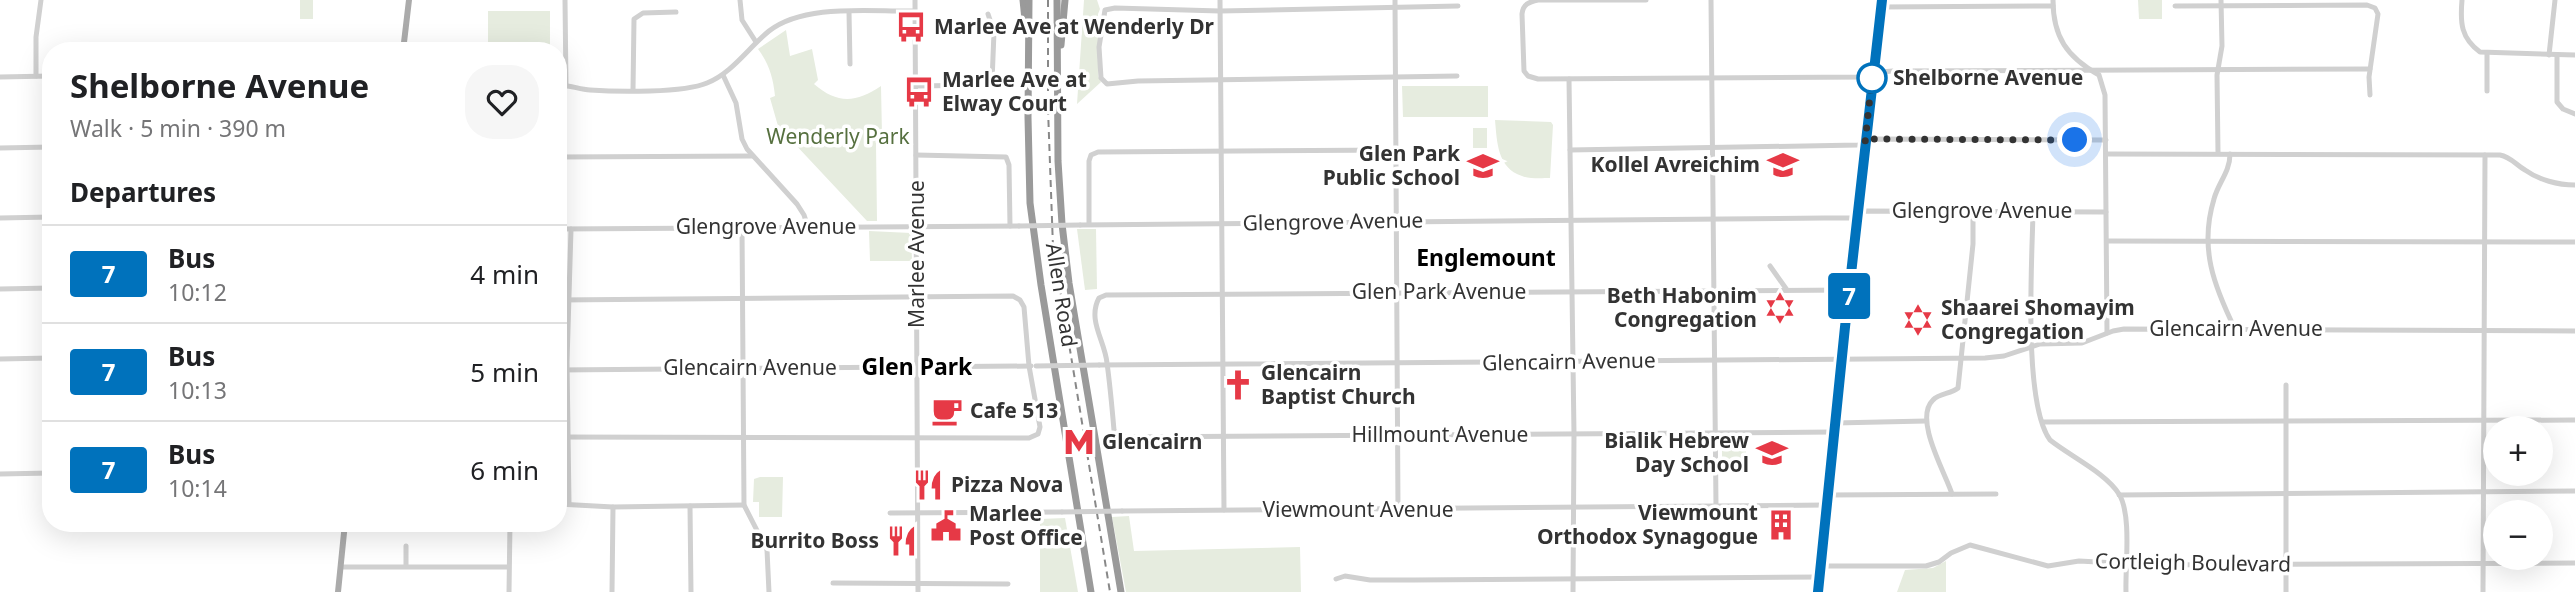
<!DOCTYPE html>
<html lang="en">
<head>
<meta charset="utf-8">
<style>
	body { margin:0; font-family:"Noto Sans",sans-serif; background:#f6f6f6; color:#202124; height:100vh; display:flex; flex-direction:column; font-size:26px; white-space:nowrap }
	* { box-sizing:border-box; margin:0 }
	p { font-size:23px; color:#757577 }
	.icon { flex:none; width:38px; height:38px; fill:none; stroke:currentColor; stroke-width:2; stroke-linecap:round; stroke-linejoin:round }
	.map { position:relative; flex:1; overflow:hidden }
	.sheet { position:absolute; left:42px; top:42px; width:525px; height:490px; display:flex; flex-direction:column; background:#fff; border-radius:28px; box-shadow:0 7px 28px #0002 }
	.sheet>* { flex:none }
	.badge { padding:0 14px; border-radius:5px; font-size:24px; line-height:46px }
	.buttons { position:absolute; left:2483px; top:416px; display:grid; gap:14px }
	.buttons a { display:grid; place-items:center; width:70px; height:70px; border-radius:50%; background:#fff; box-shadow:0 7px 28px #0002; font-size:35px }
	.you { position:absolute; width:35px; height:35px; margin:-18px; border:5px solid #fff; border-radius:50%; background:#1a73e8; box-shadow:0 0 0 10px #1a73e833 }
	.map>.badge { position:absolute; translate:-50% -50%; box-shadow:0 0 0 4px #fff }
	h2 { padding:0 28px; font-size:26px; line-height:63px }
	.round { display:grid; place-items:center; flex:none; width:74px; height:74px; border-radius:28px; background:#f6f6f6 }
	.headline { display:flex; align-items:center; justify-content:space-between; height:119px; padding:0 28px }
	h1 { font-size:33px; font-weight:700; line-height:52px }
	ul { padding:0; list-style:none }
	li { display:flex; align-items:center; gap:21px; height:98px; padding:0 28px; border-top:2px solid #e0e0e0 }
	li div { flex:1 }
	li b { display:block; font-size:26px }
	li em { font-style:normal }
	li .badge { min-width:77px; font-weight:700; text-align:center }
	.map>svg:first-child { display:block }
</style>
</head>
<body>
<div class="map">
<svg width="2575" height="592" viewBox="0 0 2575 592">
	<rect width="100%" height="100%" fill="#fff"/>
	<!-- green -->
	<g fill="#e6ecdf">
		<rect x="300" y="0" width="13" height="19"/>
		<path d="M1084 0H1097L1100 9 1098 14V76L1101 82 1077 104Z"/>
		<path d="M2138 0H2162V19H2139Z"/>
		<path d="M488 11H550V46L488 45Z"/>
		<path d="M786 30 790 56 812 49 818 80 814 84C837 104 856 103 881 86L882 135 876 144 877 221H867L778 126 770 98 775 96C773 77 769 64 758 49Z"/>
		<path d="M1402 86H1488V117H1403Z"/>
		<path d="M1495 120 1551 122 1553 125 1550 178C1542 178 1530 179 1522 176 1497 168 1497 141 1495 120Z"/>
		<rect x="1473" y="128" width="14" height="20"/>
		<path d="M1077 229H1096L1097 289 1085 290Z"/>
		<path d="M869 231 911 233 912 261H870Z"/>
		<path d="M1746 439V454H1741V466H1722V440Z"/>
		<path d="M760 477H783L782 517H759V502H753L754 479Z"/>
		<path d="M1129 516 1134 551 1300 547 1301 592H1126L1112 517Z"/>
		<path d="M1065 518 1078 592H1040V519Z"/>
		<path d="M1946 561V592H1897L1905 570 1933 568Z"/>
	</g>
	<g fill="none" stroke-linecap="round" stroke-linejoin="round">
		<!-- minor -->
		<g stroke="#d0d0d0" stroke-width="5">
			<path d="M565 0 566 85"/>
			<path d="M740 0 742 20 756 42"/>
			<path d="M915 0 918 592"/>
			<path d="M1220 0 1224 510"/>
			<path d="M1395 0 1398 510"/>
			<path d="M1646 0H1538C1529 2 1523 4 1522 14L1524 71 1528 76 1538 79 1866 77 1880 72 1893 71 2370 69"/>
			<path d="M1711 0 1716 506"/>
			<path d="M2053 0C2053 37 2067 57 2099 75L2105 95 2107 333"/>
			<path d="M2462 0C2460 23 2461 38 2480 52L2575 55"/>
			<path d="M2175 6 2367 5 2375 8 2378 14 2369 77 2370 95"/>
			<path d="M1881 7 2053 6"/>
			<path d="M849 12 850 64"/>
			<path d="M2549 55 2555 0"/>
			<path d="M2557 55V102L2563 109 2575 114"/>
			<path d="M723 75 736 103 742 139 747 149 797 204 804 215 808 227"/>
			<path d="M36 76V37L41 0"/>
			<path d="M1457 76 1138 81 1107 84 1101 78 1099 47 1105 10 1115 8 1220 11 1458 6"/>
			<path d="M0 77 51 76"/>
			<path d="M1569 79 1574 434 1573 592"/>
			<path d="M558 85C569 85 579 89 590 90 617 92 684 93 707 83 732 73 748 48 769 31 805 3 871 12 915 11"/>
			<path d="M916 86 985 85 992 82 994 32 988 14"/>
			<path d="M633 90 634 19 643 13 676 12"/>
			<path d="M2487 91V54"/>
			<path d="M0 148 51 147"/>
			<path d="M1570 150 1858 145 1875 139 2106 140"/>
			<path d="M2218 153 2217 75 2222 46 2221 0"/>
			<path d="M2107 154 2500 155C2511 157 2516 165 2525 170 2539 180 2558 185 2575 185"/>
			<path d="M2230 154C2230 172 2218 183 2214 199 2199 248 2214 286 2235 329"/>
			<path d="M916 155 1006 157 1009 165 1010 226"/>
			<path d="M558 157 753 156"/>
			<path d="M2033 212C2032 262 2023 403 2050 440 2070 456 2106 473 2119 494 2132 515 2125 567 2126 592"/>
			<path d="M0 218 51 217"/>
			<path d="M1089 224V161L1091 155 1098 152 1395 150"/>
			<path d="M1080 225 1824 218H1851L1865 211 2106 212"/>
			<path d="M742 228 744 505 767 550 769 592"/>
			<path d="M558 229 1019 226"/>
			<path d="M2107 241 2575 242"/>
			<path d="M1770 266 1787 290"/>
			<path d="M0 289 51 288"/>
			<path d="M558 300 1013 296 1020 300 1024 307 1029 366 1040 427 1038 434 1029 438 558 437"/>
			<path d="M0 359 51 358"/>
			<path d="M1099 365 1985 358 2004 356 2040 344 2082 343 2113 331 2124 329 2575 331"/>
			<path d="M558 370 1031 366"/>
			<path d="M2043 422 2575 420"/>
			<path d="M1835 423 1926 421"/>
			<path d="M1834 432 1122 437 1117 435 1114 430C1112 407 1110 385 1107 363 1105 341 1087 320 1099 298L1106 295 1849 290"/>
			<path d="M0 474 51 473"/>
			<path d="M1952 494C1946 474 1913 419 1933 400 1939 393 1951 394 1958 388L1973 244V212"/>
			<path d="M1828 495 1996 494"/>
			<path d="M2119 495 2575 491"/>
			<path d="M558 504 613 507 744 505"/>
			<path d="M569 504 567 362 571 229"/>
			<path d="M690 506 691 592"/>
			<path d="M1122 511 1826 505"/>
			<path d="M890 513 1062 512"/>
			<path d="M406 566V546"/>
			<path d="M1821 566H1926L1939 562 1951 553 1970 545 2048 566 2079 561 2153 565 2575 563"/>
			<path d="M341 567H508"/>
			<path d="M1336 579 1345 576 1370 580H1414L1820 577"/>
			<path d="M833 583 1008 584"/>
			<path d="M509 592 510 523"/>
			<path d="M612 592 613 507"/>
			<path d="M2286 592V385"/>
			<path d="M2483 592 2485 155"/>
		</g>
		<!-- major -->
		<g stroke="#ababab" stroke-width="6">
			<path d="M403 51 409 0"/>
			<path d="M338 592 345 523"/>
			<path d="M1818 592 1882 0"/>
		</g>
		<!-- highway -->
		<g stroke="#9a9a9a" stroke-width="7">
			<path d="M1023 0 1025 20"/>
			<path d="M1029 0 1028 117 1030 203 1041 285 1091 592"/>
			<path d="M1057 0 1058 161 1062 224 1069 283 1121 592"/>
			<path d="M1061 45 1065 0"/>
		</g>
		<!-- rail -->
		<path stroke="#888" stroke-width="2" stroke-dasharray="7 5" stroke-linecap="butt" d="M1048 0V109L1053 247 1110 592"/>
		<!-- minor-bridge -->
		<g stroke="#d0d0d0" stroke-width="5">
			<path d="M1019 226 1080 225"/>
			<path d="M1036 366 1099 365"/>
			<path d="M1062 512 1122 511"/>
		</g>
	</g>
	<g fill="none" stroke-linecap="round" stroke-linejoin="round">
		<!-- line casing -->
		<g stroke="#fff" stroke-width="16">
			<path id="line" d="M1818 592 1845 327 1882 0"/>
		</g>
		<!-- line -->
		<use href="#line" stroke="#0072bc" stroke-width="10"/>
		<!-- walk -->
		<path stroke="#333" stroke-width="7" stroke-dasharray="0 12.6" d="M1872 78 1865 143 1873 139 2075 140"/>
	</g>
	<!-- icons -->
	<defs>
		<g id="bus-bare" transform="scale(2.415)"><path d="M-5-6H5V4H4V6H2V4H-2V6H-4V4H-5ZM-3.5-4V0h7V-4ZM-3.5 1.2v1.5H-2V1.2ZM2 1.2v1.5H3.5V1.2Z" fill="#e63946" stroke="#fff" stroke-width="2.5" paint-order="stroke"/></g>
		<g id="university-bare" transform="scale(2.415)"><path d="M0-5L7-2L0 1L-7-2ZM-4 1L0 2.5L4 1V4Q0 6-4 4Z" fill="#e63946" stroke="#fff" stroke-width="2.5" paint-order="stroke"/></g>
		<g id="school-bare" transform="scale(2.415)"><path d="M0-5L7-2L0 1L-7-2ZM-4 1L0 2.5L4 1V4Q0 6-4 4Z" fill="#e63946" stroke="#fff" stroke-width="2.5" paint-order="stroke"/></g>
		<g id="synagogue-bare" transform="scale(2.415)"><path d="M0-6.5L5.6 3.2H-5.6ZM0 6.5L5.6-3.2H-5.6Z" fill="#e63946" stroke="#fff" stroke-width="2.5" paint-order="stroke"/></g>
		<g id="church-bare" transform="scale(2.415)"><path d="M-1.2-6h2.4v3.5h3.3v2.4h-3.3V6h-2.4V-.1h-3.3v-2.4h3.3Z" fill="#e63946" stroke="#fff" stroke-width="2.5" paint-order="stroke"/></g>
		<g id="cafe-bare" transform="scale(2.415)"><path d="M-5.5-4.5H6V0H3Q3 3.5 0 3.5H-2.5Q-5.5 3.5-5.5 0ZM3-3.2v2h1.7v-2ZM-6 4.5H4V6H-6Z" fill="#e63946" stroke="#fff" stroke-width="2.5" paint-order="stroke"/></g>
		<g id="metro-bare" transform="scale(2.415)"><path d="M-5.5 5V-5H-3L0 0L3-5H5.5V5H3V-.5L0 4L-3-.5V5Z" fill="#e63946" stroke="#fff" stroke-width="2.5" paint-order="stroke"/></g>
		<g id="restaurant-bare" transform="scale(2.415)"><path d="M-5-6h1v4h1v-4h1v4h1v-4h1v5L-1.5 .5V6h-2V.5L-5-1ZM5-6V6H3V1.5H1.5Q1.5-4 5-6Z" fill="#e63946" stroke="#fff" stroke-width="2.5" paint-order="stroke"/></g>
		<g id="building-bare" transform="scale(2.415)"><path d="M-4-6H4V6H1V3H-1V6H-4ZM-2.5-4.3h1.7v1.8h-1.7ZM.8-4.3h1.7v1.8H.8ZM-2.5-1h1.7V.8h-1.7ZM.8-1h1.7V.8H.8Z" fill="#e63946" stroke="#fff" stroke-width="2.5" paint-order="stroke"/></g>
		<g id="civic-bare" transform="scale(2.415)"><path d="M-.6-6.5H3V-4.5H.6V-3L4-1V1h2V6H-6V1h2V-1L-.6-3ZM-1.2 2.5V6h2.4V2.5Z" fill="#e63946" stroke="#fff" stroke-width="2.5" paint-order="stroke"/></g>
	</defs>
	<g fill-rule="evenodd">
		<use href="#bus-bare" x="911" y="27"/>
		<use href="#bus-bare" x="919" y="92"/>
		<use href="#university-bare" x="1783" y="165"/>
		<use href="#school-bare" x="1483" y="166"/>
		<use href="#synagogue-bare" x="1780" y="308"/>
		<use href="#synagogue-bare" x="1918" y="320"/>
		<use href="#church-bare" x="1238" y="385"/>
		<use href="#cafe-bare" x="947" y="411"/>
		<use href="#metro-bare" x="1079" y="442"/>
		<use href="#school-bare" x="1772" y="453"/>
		<use href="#restaurant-bare" x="928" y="485"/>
		<use href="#building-bare" x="1781" y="525"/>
		<use href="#civic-bare" x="946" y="526"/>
		<use href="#restaurant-bare" x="902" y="541"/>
	</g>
	<!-- markers -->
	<circle fill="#fff" stroke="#0072bc" stroke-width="3.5" cx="1872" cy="78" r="14"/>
	<g text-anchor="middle" stroke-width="7" stroke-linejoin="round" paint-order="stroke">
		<!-- poi labels -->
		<g font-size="21" font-weight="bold" fill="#333" stroke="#fff" text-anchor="start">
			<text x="934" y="34">Marlee Ave at Wenderly Dr</text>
			<text x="942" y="87">Marlee Ave at<tspan x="942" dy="24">Elway Court</tspan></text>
			<text x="1460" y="161" text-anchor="end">Glen Park<tspan x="1460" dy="24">Public School</tspan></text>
			<text x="1760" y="172" text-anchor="end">Kollel Avreichim</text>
			<text x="1757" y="303" text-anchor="end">Beth Habonim<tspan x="1757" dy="24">Congregation</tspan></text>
			<text x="1941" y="315">Shaarei Shomayim<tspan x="1941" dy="24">Congregation</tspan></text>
			<text x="1261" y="380">Glencairn<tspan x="1261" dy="24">Baptist Church</tspan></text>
			<text x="970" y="418">Cafe 513</text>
			<text x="1749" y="448" text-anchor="end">Bialik Hebrew<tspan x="1749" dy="24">Day School</tspan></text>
			<text x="1102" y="449">Glencairn</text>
			<text x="951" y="492">Pizza Nova</text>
			<text x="1758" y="520" text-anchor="end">Viewmount<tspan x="1758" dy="24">Orthodox Synagogue</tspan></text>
			<text x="969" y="521">Marlee<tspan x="969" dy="24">Post Office</tspan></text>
			<text x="879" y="548" text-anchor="end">Burrito Boss</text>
		</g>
		<!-- stop labels -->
		<g font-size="21" font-weight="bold" fill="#333" stroke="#fff" text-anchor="start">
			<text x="1893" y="85">Shelborne Avenue</text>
		</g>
		<!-- park labels -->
		<g font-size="21" fill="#56703f" stroke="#fff">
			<text x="838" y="144">Wenderly Park</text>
		</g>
		<!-- street labels -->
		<g font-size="21" fill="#333" stroke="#fff">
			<text x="1982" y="218">Glengrove Avenue</text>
			<text transform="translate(1333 222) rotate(-1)" y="7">Glengrove Avenue</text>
			<text x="766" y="234">Glengrove Avenue</text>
			<text transform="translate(917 254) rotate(-90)" y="7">Marlee Avenue</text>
			<text x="1439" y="299">Glen Park Avenue</text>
			<text transform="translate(1061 295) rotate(81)" y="7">Allen Road</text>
			<text x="2236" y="336">Glencairn Avenue</text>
			<text transform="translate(1569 362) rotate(-1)" y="7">Glencairn Avenue</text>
			<text x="750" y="375">Glencairn Avenue</text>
			<text x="1440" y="442">Hillmount Avenue</text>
			<text x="1358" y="517">Viewmount Avenue</text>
			<text transform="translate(2193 563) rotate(1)" y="7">Cortleigh Boulevard</text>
		</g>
		<!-- neighbourhood labels -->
		<g font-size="23" font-weight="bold" fill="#000" stroke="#fff">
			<text x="1486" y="266">Englemount</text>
			<text x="917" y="375">Glen Park</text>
		</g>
	</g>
</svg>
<div class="buttons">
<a>+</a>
<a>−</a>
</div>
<div class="you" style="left:2075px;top:140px"></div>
<b class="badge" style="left:1849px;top:296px;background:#0072bc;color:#fff">7</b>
<section class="sheet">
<div class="headline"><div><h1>Shelborne Avenue</h1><p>Walk · 5 min · 390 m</p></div><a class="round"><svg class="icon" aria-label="heart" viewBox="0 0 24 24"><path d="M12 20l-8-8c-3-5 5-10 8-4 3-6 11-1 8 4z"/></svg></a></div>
<h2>Departures</h2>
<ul>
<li><span class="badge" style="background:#0072bc;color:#fff">7</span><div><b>Bus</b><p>10:12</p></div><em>4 min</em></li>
<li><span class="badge" style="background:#0072bc;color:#fff">7</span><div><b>Bus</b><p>10:13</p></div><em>5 min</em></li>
<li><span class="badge" style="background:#0072bc;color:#fff">7</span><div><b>Bus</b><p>10:14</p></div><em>6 min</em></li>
</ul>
</section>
</div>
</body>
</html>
